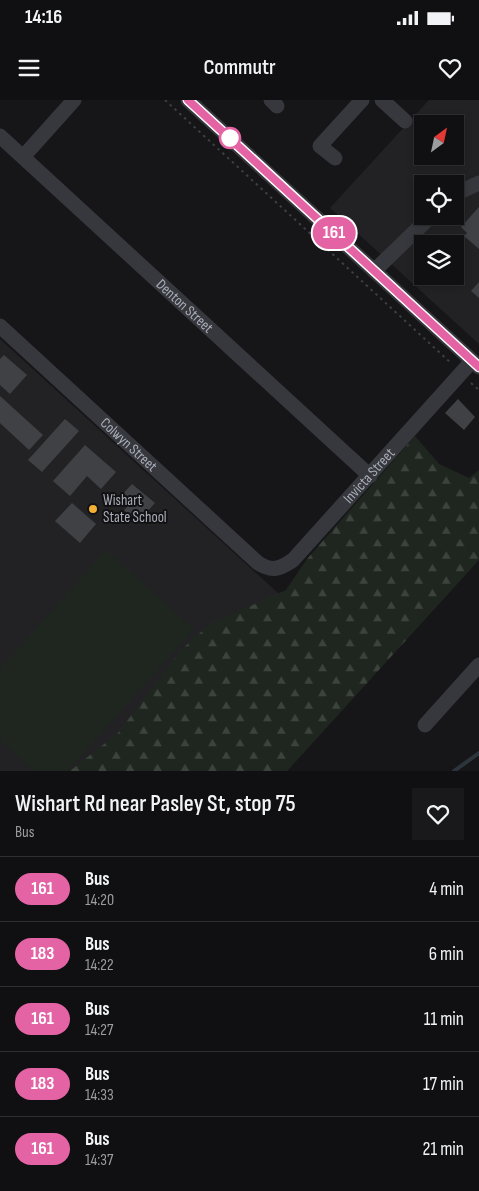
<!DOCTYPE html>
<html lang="en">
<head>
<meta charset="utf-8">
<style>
	body { margin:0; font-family:"Sofia Sans Condensed",sans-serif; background:#19191b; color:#f1f3f6; height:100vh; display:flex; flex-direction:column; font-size:19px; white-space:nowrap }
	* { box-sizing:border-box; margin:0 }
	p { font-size:16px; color:#9c9d9f }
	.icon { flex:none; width:28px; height:28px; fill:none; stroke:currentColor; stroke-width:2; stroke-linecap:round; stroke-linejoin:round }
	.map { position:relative; height:671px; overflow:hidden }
	.drawer { display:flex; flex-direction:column; background:#101012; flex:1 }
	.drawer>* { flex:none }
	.badge { padding:0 10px; border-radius:16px; font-size:18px; line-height:32px }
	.needle { width:32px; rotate:33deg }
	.buttons { position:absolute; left:414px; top:15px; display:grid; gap:10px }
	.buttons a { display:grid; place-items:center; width:50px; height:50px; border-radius:0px; background:#101012; box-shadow:0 2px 8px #0003,0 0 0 1px #303032; font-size:25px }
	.map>.badge { position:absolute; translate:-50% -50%; box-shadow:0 0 0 2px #fff }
	.round { display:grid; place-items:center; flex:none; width:52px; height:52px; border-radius:0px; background:#19191b }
	.summary { display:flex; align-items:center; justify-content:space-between; height:85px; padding:0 15px }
	h1 { font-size:24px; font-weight:600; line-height:38px }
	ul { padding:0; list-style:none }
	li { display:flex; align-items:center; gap:15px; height:65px; padding:0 15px; border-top:1px solid #303032 }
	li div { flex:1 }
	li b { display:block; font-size:19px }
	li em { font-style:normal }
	li .badge { min-width:55px; font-weight:700; text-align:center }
	.status { display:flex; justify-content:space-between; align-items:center; height:35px; padding:0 25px; background:#101012; direction:ltr }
	.status svg { height:14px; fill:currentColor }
	header { display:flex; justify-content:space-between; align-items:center; height:65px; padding:0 15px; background:#101012; font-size:22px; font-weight:600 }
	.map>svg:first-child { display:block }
</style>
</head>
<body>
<div class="status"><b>14:16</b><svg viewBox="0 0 49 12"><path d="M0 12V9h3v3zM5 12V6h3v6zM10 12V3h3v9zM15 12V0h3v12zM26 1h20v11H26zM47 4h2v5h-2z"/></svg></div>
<header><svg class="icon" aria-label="menu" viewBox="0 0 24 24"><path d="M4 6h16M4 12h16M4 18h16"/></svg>Commutr<svg class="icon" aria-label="heart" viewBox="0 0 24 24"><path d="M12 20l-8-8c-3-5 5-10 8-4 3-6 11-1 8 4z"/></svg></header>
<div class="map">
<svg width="479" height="671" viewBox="0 0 479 671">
	<defs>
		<pattern id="forest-firs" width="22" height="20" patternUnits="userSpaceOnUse" patternTransform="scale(1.25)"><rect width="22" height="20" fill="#1e261f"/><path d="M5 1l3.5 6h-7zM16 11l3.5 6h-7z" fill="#3c433d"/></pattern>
	</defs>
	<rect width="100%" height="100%" fill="#161618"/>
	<!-- built -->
	<g fill="#222225" fill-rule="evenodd">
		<path d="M429 0H479V244L330 108ZM422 24H455V56H422ZM422 84H455V116H422ZM422 144H455V176H422Z"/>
		<path d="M0 239 371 578 287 671H0Z"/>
	</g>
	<!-- grass -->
	<path fill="#1e261f" d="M106 450 194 529 67 671H35L0 640V569Z"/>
	<!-- forest -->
	<path fill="url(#forest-firs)" d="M415 336 439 364 469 378 479 370V460L287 671H70L118 633 182 549 210 524 286 490 307 459Z"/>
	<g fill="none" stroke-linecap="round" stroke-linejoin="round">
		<!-- stream -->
		<path stroke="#2c353c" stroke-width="4" d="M454 671 479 653"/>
	</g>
	<!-- building -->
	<g fill="#404145">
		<path d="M479 107V149L464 136 467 133 461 127Z"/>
		<path d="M479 182V198L471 191Z"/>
		<path d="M4 255 27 275 10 294 0 285V259Z"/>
		<path d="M0 296 43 335 29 350 0 323Z"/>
		<path d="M458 299 475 317 464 330 445 313Z"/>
		<path d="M65 319 79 331 42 372 28 360Z"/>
		<path d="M85 345 116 372 101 389 87 376 70 396 53 381Z"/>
		<path d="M132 384 155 403 138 422 124 410 127 407 118 399Z"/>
		<path d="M72 403 96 424 80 443 55 421Z"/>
	</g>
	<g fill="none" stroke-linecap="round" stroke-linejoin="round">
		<!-- path -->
		<g stroke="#3d3f44" stroke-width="2" stroke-dasharray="2.5 4" stroke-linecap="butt">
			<path d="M165 0 452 264"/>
			<path d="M471 283 479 290"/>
		</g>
		<!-- minor -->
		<g stroke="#37383d" stroke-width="15">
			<path d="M188 0 479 267"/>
			<path d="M271 0 277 6"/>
			<path d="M382 0 405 21"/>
			<path id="s1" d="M0 36 370 376"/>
			<path d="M23 57 74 0"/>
			<path d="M335 58 320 46 362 0"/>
			<path d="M455 94 479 83"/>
			<path d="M374 171 431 116"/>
			<path id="s2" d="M0 226 258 463C272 472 280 469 293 460L472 261"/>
			<path d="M425 625 479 565"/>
		</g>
	</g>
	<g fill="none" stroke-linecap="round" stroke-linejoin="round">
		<!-- line casing -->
		<g stroke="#fff" stroke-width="11">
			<path id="line" d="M188 0 479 267"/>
		</g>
		<!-- line -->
		<use href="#line" stroke="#e463a4" stroke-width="8"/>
	</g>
	<!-- markers -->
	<circle fill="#fff" stroke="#e463a4" stroke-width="2.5" cx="230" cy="38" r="10"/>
	<circle fill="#f2b134" stroke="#111113" stroke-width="2" cx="93" cy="409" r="5"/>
	<g text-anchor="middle" stroke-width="4" stroke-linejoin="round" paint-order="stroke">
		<!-- street labels -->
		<g font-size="15" fill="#a8adb8" stroke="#111113">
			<text dy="5" stroke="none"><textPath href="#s1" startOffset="251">Denton Street</textPath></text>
			<text dy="5" stroke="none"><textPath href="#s2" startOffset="175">Colwyn Street</textPath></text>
			<text dy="5" stroke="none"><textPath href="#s2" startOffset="502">Invicta Street</textPath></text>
		</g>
		<!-- poi labels -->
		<g font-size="15" fill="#a8adb8" stroke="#111113" text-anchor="start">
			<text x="103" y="405">Wishart<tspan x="103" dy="17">State School</tspan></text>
		</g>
	</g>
</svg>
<div class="buttons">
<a><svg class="needle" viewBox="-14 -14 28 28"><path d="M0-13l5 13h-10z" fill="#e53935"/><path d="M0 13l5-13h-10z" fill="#9c9d9f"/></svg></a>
<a><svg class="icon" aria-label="locate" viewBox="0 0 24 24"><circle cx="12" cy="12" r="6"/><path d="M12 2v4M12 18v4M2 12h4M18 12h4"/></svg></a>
<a><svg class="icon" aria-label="layers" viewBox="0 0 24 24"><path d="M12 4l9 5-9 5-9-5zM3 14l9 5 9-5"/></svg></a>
</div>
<b class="badge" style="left:334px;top:133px;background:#e463a4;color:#fff">161</b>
</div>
<section class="drawer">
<div class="summary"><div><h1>Wishart Rd near Pasley St, stop 75</h1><p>Bus</p></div><a class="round"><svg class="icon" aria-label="heart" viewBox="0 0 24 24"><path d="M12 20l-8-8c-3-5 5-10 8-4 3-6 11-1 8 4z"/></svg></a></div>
<ul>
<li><span class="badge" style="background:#e463a4;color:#fff">161</span><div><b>Bus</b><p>14:20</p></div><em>4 min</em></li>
<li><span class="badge" style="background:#e463a4;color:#fff">183</span><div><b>Bus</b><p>14:22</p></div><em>6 min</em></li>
<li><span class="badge" style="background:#e463a4;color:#fff">161</span><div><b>Bus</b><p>14:27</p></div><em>11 min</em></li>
<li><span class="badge" style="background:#e463a4;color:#fff">183</span><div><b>Bus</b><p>14:33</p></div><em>17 min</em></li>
<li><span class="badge" style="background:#e463a4;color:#fff">161</span><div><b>Bus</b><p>14:37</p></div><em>21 min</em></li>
</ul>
</section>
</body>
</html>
